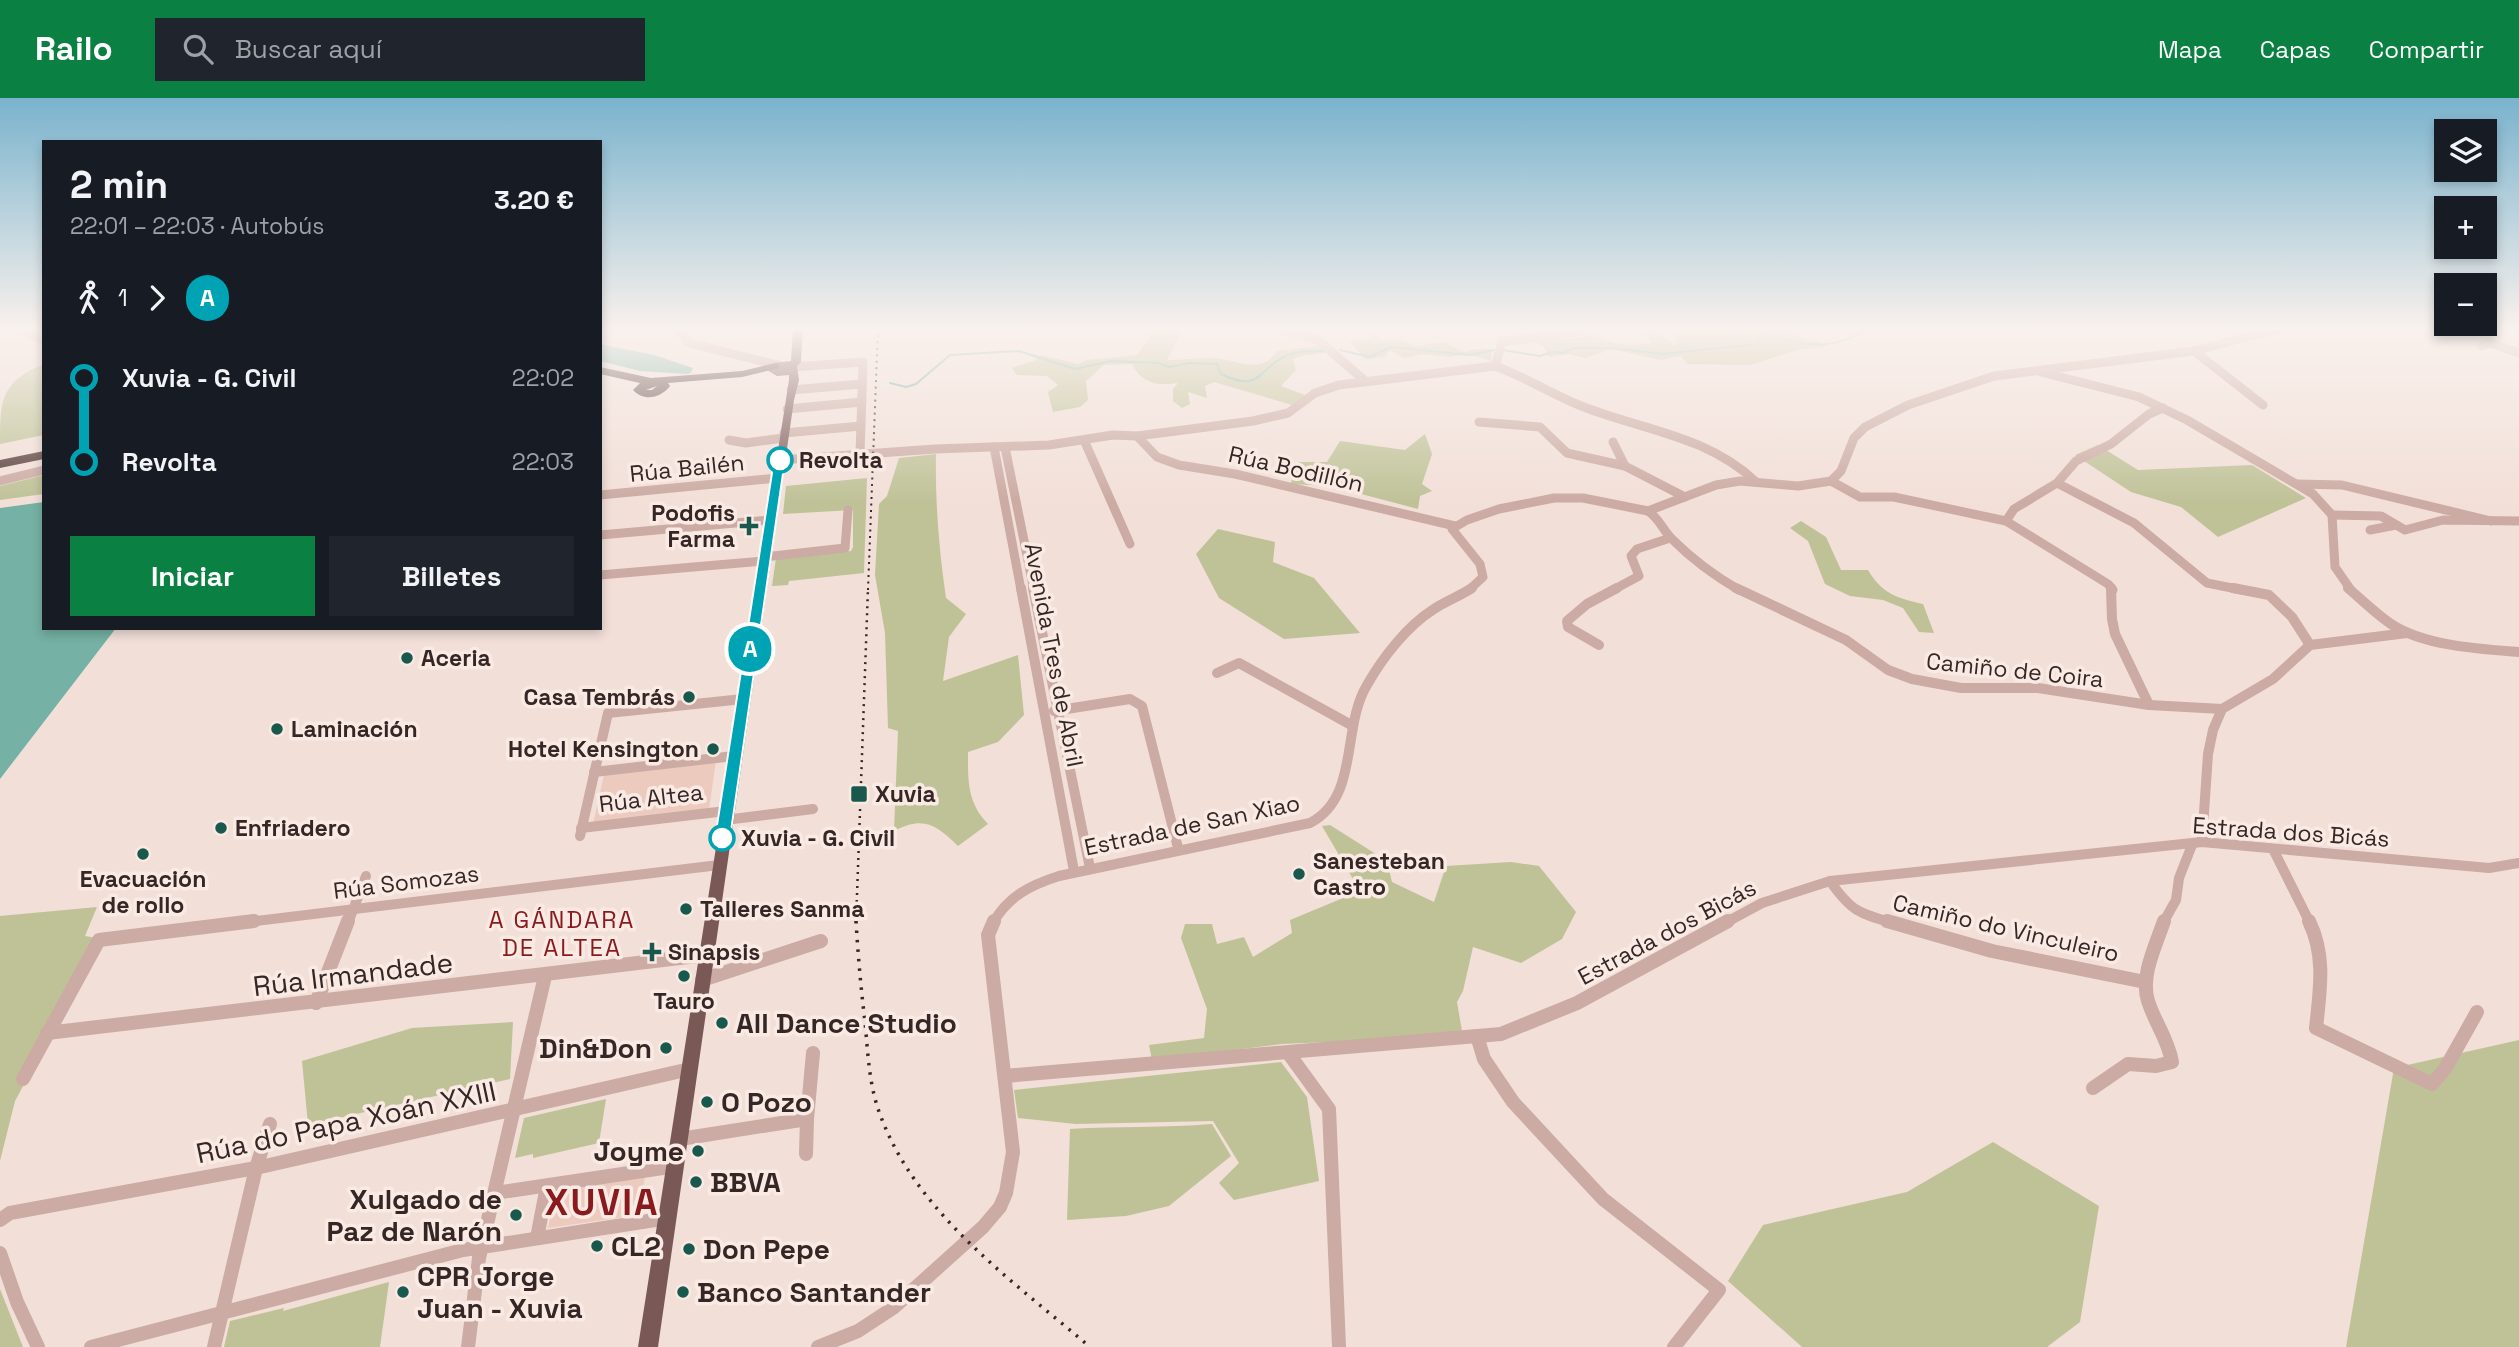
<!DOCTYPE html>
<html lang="es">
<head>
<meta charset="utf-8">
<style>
	body { margin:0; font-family:"Space Grotesk",sans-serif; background:#20242c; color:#f1f3f6; height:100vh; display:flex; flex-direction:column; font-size:26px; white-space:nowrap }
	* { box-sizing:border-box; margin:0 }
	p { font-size:23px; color:#9ea1a6 }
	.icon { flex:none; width:38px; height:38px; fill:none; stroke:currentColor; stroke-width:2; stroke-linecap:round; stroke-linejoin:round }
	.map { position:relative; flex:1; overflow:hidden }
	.drawer { position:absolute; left:42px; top:42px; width:560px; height:490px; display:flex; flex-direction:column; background:#171b24; border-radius:0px; box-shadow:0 4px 10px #0003 }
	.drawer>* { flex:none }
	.badge { padding:0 14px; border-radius:23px; font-size:24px; line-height:46px }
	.controls { position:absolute; left:2434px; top:21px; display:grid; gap:14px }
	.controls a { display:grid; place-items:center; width:63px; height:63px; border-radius:0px; background:#171b24; box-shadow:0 4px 10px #0003; font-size:35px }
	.map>.badge { position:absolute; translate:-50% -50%; box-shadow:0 0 0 4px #fff }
	.legs { display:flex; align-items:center; gap:10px; height:77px; padding:0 28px; font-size:23px }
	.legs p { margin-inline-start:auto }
	.head { display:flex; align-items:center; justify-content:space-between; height:119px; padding:0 28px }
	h1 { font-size:38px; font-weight:600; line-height:52px }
	.primary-button { display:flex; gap:14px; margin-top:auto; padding:14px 28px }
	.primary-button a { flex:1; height:80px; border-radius:0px; background:#0b8043; color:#fff; font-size:28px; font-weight:600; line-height:80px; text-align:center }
	.primary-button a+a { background:#20242c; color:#f1f3f6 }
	ul { padding:0 28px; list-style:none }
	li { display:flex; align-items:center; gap:24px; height:84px; font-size:26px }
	li i { display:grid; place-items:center; width:10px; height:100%; margin:0 9px; background:currentColor }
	li i::after { content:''; width:18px; height:18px; margin:-9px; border:5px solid; border-radius:50%; background:#171b24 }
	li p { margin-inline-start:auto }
	li:first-child i { background:linear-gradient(#0000 50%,currentColor 0) }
	li:last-child i { background:linear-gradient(currentColor 50%,#0000 0) }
	header { display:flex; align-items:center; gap:42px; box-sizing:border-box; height:98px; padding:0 35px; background:#0b8043; color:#fff }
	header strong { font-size:33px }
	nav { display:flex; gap:38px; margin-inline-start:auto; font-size:24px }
	.search { width:490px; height:63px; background:#20242c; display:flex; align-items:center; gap:18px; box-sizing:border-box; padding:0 24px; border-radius:0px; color:#9ea1a6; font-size:26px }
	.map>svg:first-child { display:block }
</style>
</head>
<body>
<header>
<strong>Railo</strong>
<div class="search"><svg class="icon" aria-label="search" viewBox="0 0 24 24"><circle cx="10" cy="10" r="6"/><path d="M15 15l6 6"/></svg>Buscar aquí</div>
<nav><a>Mapa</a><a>Capas</a><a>Compartir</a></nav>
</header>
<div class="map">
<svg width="2519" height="1249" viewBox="0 0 2519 1249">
	<rect width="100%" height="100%" fill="#f2dfd8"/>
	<!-- green -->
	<g fill="#bfc297">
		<path d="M1155 230H1183L1167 262C1182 262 1196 260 1211 260 1235 260 1260 279 1277 253L1325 247 1332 254 1300 258 1293 261 1296 272 1281 288 1305 297 1292 307 1214 284 1205 288 1207 300 1188 294 1190 306 1182 310 1173 303V291L1178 285C1158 288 1142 286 1132 266L1104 267 1086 283 1088 302 1080 309 1053 314 1048 294 1058 287 1047 278 1017 277 1012 270 1034 263 1041 257 1078 266 1087 262 1137 257Z"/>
		<path d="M1679 230H1724L1732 234C1747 232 1768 225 1784 230 1800 235 1799 243 1821 244L1826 249 1797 252 1751 267 1687 266 1681 258 1660 262 1612 251 1585 260 1569 256 1549 259 1543 248 1532 242C1553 236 1572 247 1590 235 1611 246 1629 250 1652 244L1644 235 1658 233 1675 248Z"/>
		<path d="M1375 236 1381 243 1400 241 1416 248 1444 244 1464 254 1477 251H1492L1491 263 1468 256 1449 259 1423 256 1404 260 1389 252 1385 259 1365 261 1350 244 1355 241 1365 243Z"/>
		<path d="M44 266V337L0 346C0 303 0 284 44 266Z"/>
		<path d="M1425 336 1432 356 1422 386 1432 393 1420 398 1418 411 1331 388 1291 386 1293 373 1299 364H1327L1340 343 1405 352Z"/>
		<path d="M2098 347 2138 372 2252 367 2306 400 2218 439 2181 409 2131 394 2075 357Z"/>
		<path d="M936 356C935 404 939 452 946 500L966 516 949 539 943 583 1018 557 1024 617 998 644 968 654C968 683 967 704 988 726L958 748C935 726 924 718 894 733L898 633 888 630 885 535 875 477 879 406 887 398 899 360Z"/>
		<path d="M44 377V396L0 402V388Z"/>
		<path d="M867 380 864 475 789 483 788 487 772 488 776 460 851 453 853 449V412L783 416 786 388Z"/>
		<path d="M1801 423 1826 439 1841 472H1868C1882 496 1897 500 1923 506L1934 535 1919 534 1903 510 1883 502 1850 498 1825 486 1808 443 1790 430Z"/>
		<path d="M1218 431 1275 444 1273 464 1314 480 1360 535 1284 541 1219 500 1196 456Z"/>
		<path d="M1330 727 1387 763 1392 784 1434 804 1446 768 1511 764 1539 768 1576 814 1562 841 1521 865 1473 849 1463 893 1457 904 1462 933 1376 942 1282 946 1152 962 1149 947 1204 940 1207 911 1181 840 1185 826H1212L1217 846 1244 839 1253 859 1292 835 1290 822 1360 793 1322 728Z"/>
		<path d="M97 809 85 838 103 841 15 1003 0 1063V818Z"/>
		<path d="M513 924 510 981 308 1027 302 963 412 930Z"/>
		<path d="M2519 942V1249H2346L2394 970Z"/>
		<path d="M1281 964 1307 999 1319 1083 1234 1102 1219 1085 1239 1065 1213 1023 1076 1026 1018 1020 1014 992Z"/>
		<path d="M606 1001 599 1045 533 1060V1056L515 1060 524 1020Z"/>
		<path d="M1212 1026 1231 1058 1169 1108 1126 1118 1067 1122 1070 1031C1118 1028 1165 1030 1212 1026Z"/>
		<path d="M1993 1044 2099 1108 2080 1224 2047 1249H1802L1728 1183 1763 1127 1907 1094Z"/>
		<path d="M389 1184 380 1249H224L230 1223 284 1210 283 1213Z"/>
		<path d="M0 1191 23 1249H0Z"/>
	</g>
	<!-- plaza -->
	<g fill="#eccbbe">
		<path d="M716 663 709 712 593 726 604 677Z"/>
		<path d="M645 1079 638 1117 548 1130 556 1092Z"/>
	</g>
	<!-- water -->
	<g fill="#75b1a4">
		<path d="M600 246 654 257 693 270 691 275 687 276 640 273 600 263Z"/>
		<path d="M44 404V530H116L0 681V410Z"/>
	</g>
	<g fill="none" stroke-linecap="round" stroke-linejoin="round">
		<!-- stream -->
		<g stroke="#75b1a4" stroke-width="2">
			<path d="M1340 252 1370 259 1391 249 1470 257 1494 252"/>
			<path d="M1502 252 1540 258 1552 254 1564 255 1574 250H1611L1664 256 1757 246 1761 237C1807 244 1825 257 1870 230"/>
			<path d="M890 285 906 289 916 286 950 257 1019 253 1075 271 1111 263 1158 265 1169 269 1190 265 1217 266 1221 276C1263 296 1256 270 1288 257 1300 252 1314 253 1327 253"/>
		</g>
		<!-- minor-far2 -->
		<g stroke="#cbaba3" stroke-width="9">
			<path d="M20 230 44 243"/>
			<path d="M677 230 689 245 778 267"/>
			<path d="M1277 230 1318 242 1364 282"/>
			<path d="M2482 248 2491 245 2519 255"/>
			<path d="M2194 253 2263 307"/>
			<path d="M1495 268C1526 279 1553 297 1584 309 1643 332 1708 338 1756 384"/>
			<path d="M792 269 863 264 860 356"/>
			<path d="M2041 274 2139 299 2187 322 2313 396 2332 417 2335 469 2351 492"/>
			<path d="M791 292 862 286"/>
			<path d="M787 311 862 304"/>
			<path d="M1479 324 1540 329 1567 355 1625 368 1685 399"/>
			<path d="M784 335 861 328"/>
			<path d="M1137 338 1157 359 1179 367 1235 376 1455 428"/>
			<path d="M729 342 746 345 783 340"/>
			<path d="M1084 342 1130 446"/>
			<path d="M1613 344 1625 368"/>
			<path d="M994 349 1021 492"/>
			<path d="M1005 349 1034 492"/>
			<path d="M780 362 935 351 1049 347 1113 337 1137 338 1253 323 1288 315 1315 295 1339 287 1495 268 1502 244 1573 234 1582 230"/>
			<path d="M0 383 44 372"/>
			<path d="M1831 383 1860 399H1894L2006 423 2108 486 2113 492"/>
			<path d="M2057 385 2134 425 2207 485 2242 492"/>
			<path d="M2297 386 2342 387 2491 423"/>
			<path d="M600 397 777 380"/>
			<path d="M1648 413C1660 421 1663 433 1673 442 1693 462 1715 478 1739 492"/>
			<path d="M2332 417 2381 418 2405 432 2443 422 2519 423"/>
			<path d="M2006 423 2014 411 2057 385 2076 363 2111 346 2149 316 2163 310"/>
			<path d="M2370 432 2396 427"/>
			<path d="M600 437 770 422"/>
			<path d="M764 459 845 450 848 412"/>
			<path d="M600 477 764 463"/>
			<path d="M1469 492 1483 479 1480 466 1452 431 1467 422 1499 411 1554 400H1583L1648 413 1716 387 1740 383 1798 388 1831 383 1841 373 1854 340 1865 329 1908 307 1994 278 2194 253 2281 230"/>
			<path d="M1613 492 1639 478 1631 458 1637 451 1670 440"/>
		</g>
		<!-- minor-far1 -->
		<g stroke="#cbaba3" stroke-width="10">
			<path d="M1021 490 1074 773"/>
			<path d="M1033 490 1090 770"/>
			<path d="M1736 490 1846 542 1888 572 1912 581 1961 590H2038L2149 607 2222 611"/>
			<path d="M2111 490 2112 521 2115 536 2149 607"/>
			<path d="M2233 490 2269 497 2292 519 2310 547"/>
			<path d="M2348 490C2362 502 2376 516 2391 526 2424 548 2480 551 2519 554"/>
			<path d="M1599 547 1568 529 1567 523 1587 506 1617 490"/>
			<path d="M1217 575 1239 565 1353 628"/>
			<path d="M1054 613 1130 601 1142 608 1178 750"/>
			<path d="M594 674 734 658"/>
			<path d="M725 722 813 711"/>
			<path d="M581 730 726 713"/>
			<path d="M580 738 608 615 743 601"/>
			<path d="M2202 744 2208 656 2213 632 2222 611 2273 581 2310 547 2407 535"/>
			<path d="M2273 751 2310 825"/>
			<path d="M1830 783C1851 813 1858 815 1893 825"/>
			<path d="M240 825 719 767"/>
			<path d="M348 825 366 778"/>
			<path d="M993 825C1008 798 1031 787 1059 778L1310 725C1360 699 1341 630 1367 587 1383 559 1407 528 1434 511 1446 503 1460 498 1472 490"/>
			<path d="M1725 825 1762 805 1830 783 2202 744 2489 770 2519 765"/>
			<path d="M2163 825 2176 802 2179 780 2192 747"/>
		</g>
		<!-- minor -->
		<g stroke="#cbaba3" stroke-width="14">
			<path d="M1887 823 1992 853 2145 884"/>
			<path d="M2309 823C2326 858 2320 892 2316 930L2432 986 2445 971 2477 914"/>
			<path d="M702 882 821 843"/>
			<path d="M316 905 348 823"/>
			<path d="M47 935 705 857"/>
			<path d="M1477 938 1484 961 1513 1004 1603 1101 1719 1192 1674 1249"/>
			<path d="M1289 956 1329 1011 1339 1249"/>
			<path d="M1005 978 1501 936 1577 905 1728 823"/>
			<path d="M23 981 99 842 254 823"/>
			<path d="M2093 990 2128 966 2156 968 2172 964C2168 941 2155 925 2148 903 2140 878 2156 847 2164 823"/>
			<path d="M680 1041 807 1021 813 955"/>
			<path d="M806 1056 807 1021"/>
			<path d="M495 1095 676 1068"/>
			<path d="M0 1122 10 1115 256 1070 690 971"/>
			<path d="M537 1140 547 1088"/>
			<path d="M0 1155 17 1204 38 1249"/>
			<path d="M91 1249 463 1152 668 1120"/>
			<path d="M214 1249 256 1070 270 1026"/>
			<path d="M468 1249 479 1160 545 878"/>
			<path d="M818 1249 858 1233 893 1210 983 1129 1000 1109 1006 1095 1013 1054 988 837 994 823"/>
		</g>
		<!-- major -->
		<path fill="#795856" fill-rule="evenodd" d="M793 230H803L801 264 797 268 799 282 794 302 658 1249H638L789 282V277L777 278 767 272 774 265 791 263Z"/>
		<!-- highway -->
		<g fill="#573d3c" fill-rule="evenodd">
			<path d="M775 265 779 266V270L742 279 668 285 670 288C661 300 644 304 633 292L640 285 600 276V269L651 280 742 273ZM657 288 652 292H646Z"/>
			<path d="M44 353V361L0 370V362Z"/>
		</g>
		<!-- rail-far2 -->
		<path stroke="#362726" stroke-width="2" stroke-dasharray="2 4.5" stroke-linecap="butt" d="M868 492 878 230"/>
		<!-- rail-far1 -->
		<path stroke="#362726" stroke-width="2.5" stroke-dasharray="2 5" stroke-linecap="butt" d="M856 825 868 490"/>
		<!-- rail -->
		<path stroke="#362726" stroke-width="3.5" stroke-dasharray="2.5 7" stroke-linecap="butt" d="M856 823C858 857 861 891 865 924 868 956 869 989 881 1019 918 1117 1013 1183 1090 1249"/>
	</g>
	<!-- sky -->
	<linearGradient id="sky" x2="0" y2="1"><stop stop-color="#7ab3cd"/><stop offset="0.57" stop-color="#f9f1ed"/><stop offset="1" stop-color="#f9f1ed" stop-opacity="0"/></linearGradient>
	<rect width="2519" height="405" fill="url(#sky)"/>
	<!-- line-1 -->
	<path fill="#00a3b4" stroke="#fff" stroke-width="2" d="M780 359 785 362 730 740 722 746 715 740 774 362Z"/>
	<!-- markers -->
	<g fill="#fff" stroke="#00a3b4" stroke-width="3.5">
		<circle cx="780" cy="362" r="12"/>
		<circle cx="722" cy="740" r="12"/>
	</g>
	<g fill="#19594d" stroke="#faeae4" stroke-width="2.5">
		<path d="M745.5 417.5h7v7h7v7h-7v7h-7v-7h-7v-7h7z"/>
		<circle cx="407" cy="560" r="7"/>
		<circle cx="689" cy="599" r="7"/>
		<circle cx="277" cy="631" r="7"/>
		<circle cx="713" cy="651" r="7"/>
		<rect x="850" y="687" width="18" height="18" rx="3.5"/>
		<circle cx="221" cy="730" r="7"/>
		<circle cx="143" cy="756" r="7"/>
		<circle cx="1299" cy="776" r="7"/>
		<circle cx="686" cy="811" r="7"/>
		<path d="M648.5 843.5h7v7h7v7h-7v7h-7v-7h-7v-7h7z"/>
		<circle cx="684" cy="878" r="7"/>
		<circle cx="722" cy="925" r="7"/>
		<circle cx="666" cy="950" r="7"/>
		<circle cx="707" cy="1004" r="7"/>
		<circle cx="698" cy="1053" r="7"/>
		<circle cx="696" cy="1084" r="7"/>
		<circle cx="516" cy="1117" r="7"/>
		<circle cx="597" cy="1148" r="7"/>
		<circle cx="689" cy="1151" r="7"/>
		<circle cx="403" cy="1194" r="7"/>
		<circle cx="683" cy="1194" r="7"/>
	</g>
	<g text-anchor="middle" stroke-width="7" stroke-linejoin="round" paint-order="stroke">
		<!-- stop labels -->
		<g font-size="23" font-weight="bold" fill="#362726" stroke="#faeae4" text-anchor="start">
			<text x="799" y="370">Revolta</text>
			<text x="741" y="748">Xuvia - G. Civil</text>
		</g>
		<!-- street labels -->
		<g font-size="23" fill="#362726" stroke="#faeae4">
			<text transform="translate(687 370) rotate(-6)" y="8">Rúa Bailén</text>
			<text transform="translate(1296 371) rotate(13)" y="8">Rúa Bodillón</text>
			<text transform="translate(1054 557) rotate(79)" y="8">Avenida Tres de Abril</text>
			<text transform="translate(2015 572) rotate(6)" y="8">Camiño de Coira</text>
			<text transform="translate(651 700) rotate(-7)" y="8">Rúa Altea</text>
			<text transform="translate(1192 727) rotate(-12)" y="8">Estrada de San Xiao</text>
			<text transform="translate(2291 734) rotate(4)" y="8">Estrada dos Bicás</text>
			<text transform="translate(406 784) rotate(-7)" y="8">Rúa Somozas</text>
			<text transform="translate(2006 830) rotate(13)" y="8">Camiño do Vinculeiro</text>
			<text transform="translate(1667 834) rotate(-28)" y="8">Estrada dos Bicás</text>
		</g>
		<!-- poi labels -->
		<g font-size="23" font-weight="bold" fill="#362726" stroke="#faeae4" text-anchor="start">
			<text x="735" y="423" text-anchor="end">Podofis<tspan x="735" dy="26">Farma</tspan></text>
			<text x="421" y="568">Aceria</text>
			<text x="675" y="607" text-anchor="end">Casa Tembrás</text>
			<text x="291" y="639">Laminación</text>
			<text x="699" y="659" text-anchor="end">Hotel Kensington</text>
			<text x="875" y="704">Xuvia</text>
			<text x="235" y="738">Enfriadero</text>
			<text x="1313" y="771">Sanesteban<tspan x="1313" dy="26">Castro</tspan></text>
			<text x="143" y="789" text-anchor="middle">Evacuación<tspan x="143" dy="26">de rollo</tspan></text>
			<text x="700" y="819">Talleres Sanma</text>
			<text x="668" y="862">Sinapsis</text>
			<text x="684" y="911" text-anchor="middle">Tauro</text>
		</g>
		<!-- neighbourhood labels -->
		<g font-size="24" letter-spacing="2" fill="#891a1d" stroke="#faeae4">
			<text x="562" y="830">A GÁNDARA<tspan x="562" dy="28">DE ALTEA</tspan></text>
		</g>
		<!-- near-street labels -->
		<g font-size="28" fill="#362726" stroke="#faeae4">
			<text transform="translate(353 876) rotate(-7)" y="10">Rúa Irmandade</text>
			<text transform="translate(346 1024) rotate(-12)" y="10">Rúa do Papa Xoán XXIII</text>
		</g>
		<!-- near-poi labels -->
		<g font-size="28" font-weight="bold" fill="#362726" stroke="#faeae4" text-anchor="start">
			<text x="736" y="935">All Dance Studio</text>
			<text x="652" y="960" text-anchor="end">Din&amp;Don</text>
			<text x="721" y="1014">O Pozo</text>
			<text x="684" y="1063" text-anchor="end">Joyme</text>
			<text x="710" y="1094">BBVA</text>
			<text x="502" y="1111" text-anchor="end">Xulgado de<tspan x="502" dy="32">Paz de Narón</tspan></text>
			<text x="611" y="1158">CL2</text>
			<text x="703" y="1161">Don Pepe</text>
			<text x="417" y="1188">CPR Jorge<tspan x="417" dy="32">Juan - Xuvia</tspan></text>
			<text x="697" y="1204">Banco Santander</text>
		</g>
		<!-- near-district labels -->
		<g font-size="37" font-weight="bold" letter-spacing="2" fill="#891a1d" stroke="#faeae4">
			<text x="602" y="1117">XUVIA</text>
		</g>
	</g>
</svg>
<div class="controls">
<a><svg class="icon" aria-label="layers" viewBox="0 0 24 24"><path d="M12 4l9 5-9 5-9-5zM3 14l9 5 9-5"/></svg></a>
<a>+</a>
<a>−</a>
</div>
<b class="badge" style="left:750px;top:551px;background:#00a3b4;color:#fff">A</b>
<section class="drawer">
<div class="head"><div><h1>2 min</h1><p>22:01 – 22:03 · Autobús</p></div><b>3.20 €</b></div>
<div class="legs"><svg class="icon" aria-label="walk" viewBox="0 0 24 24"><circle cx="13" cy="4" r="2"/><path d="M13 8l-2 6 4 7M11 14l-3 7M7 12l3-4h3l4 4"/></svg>1<svg class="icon" aria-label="forward" viewBox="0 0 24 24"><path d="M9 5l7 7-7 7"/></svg><b class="badge" style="background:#00a3b4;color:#fff">A</b></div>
<ul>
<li><i style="color:#00a3b4"></i><b>Xuvia - G. Civil</b><p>22:02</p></li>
<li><i style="color:#00a3b4"></i><b>Revolta</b><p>22:03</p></li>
</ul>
<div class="primary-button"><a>Iniciar</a><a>Billetes</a></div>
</section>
</div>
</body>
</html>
